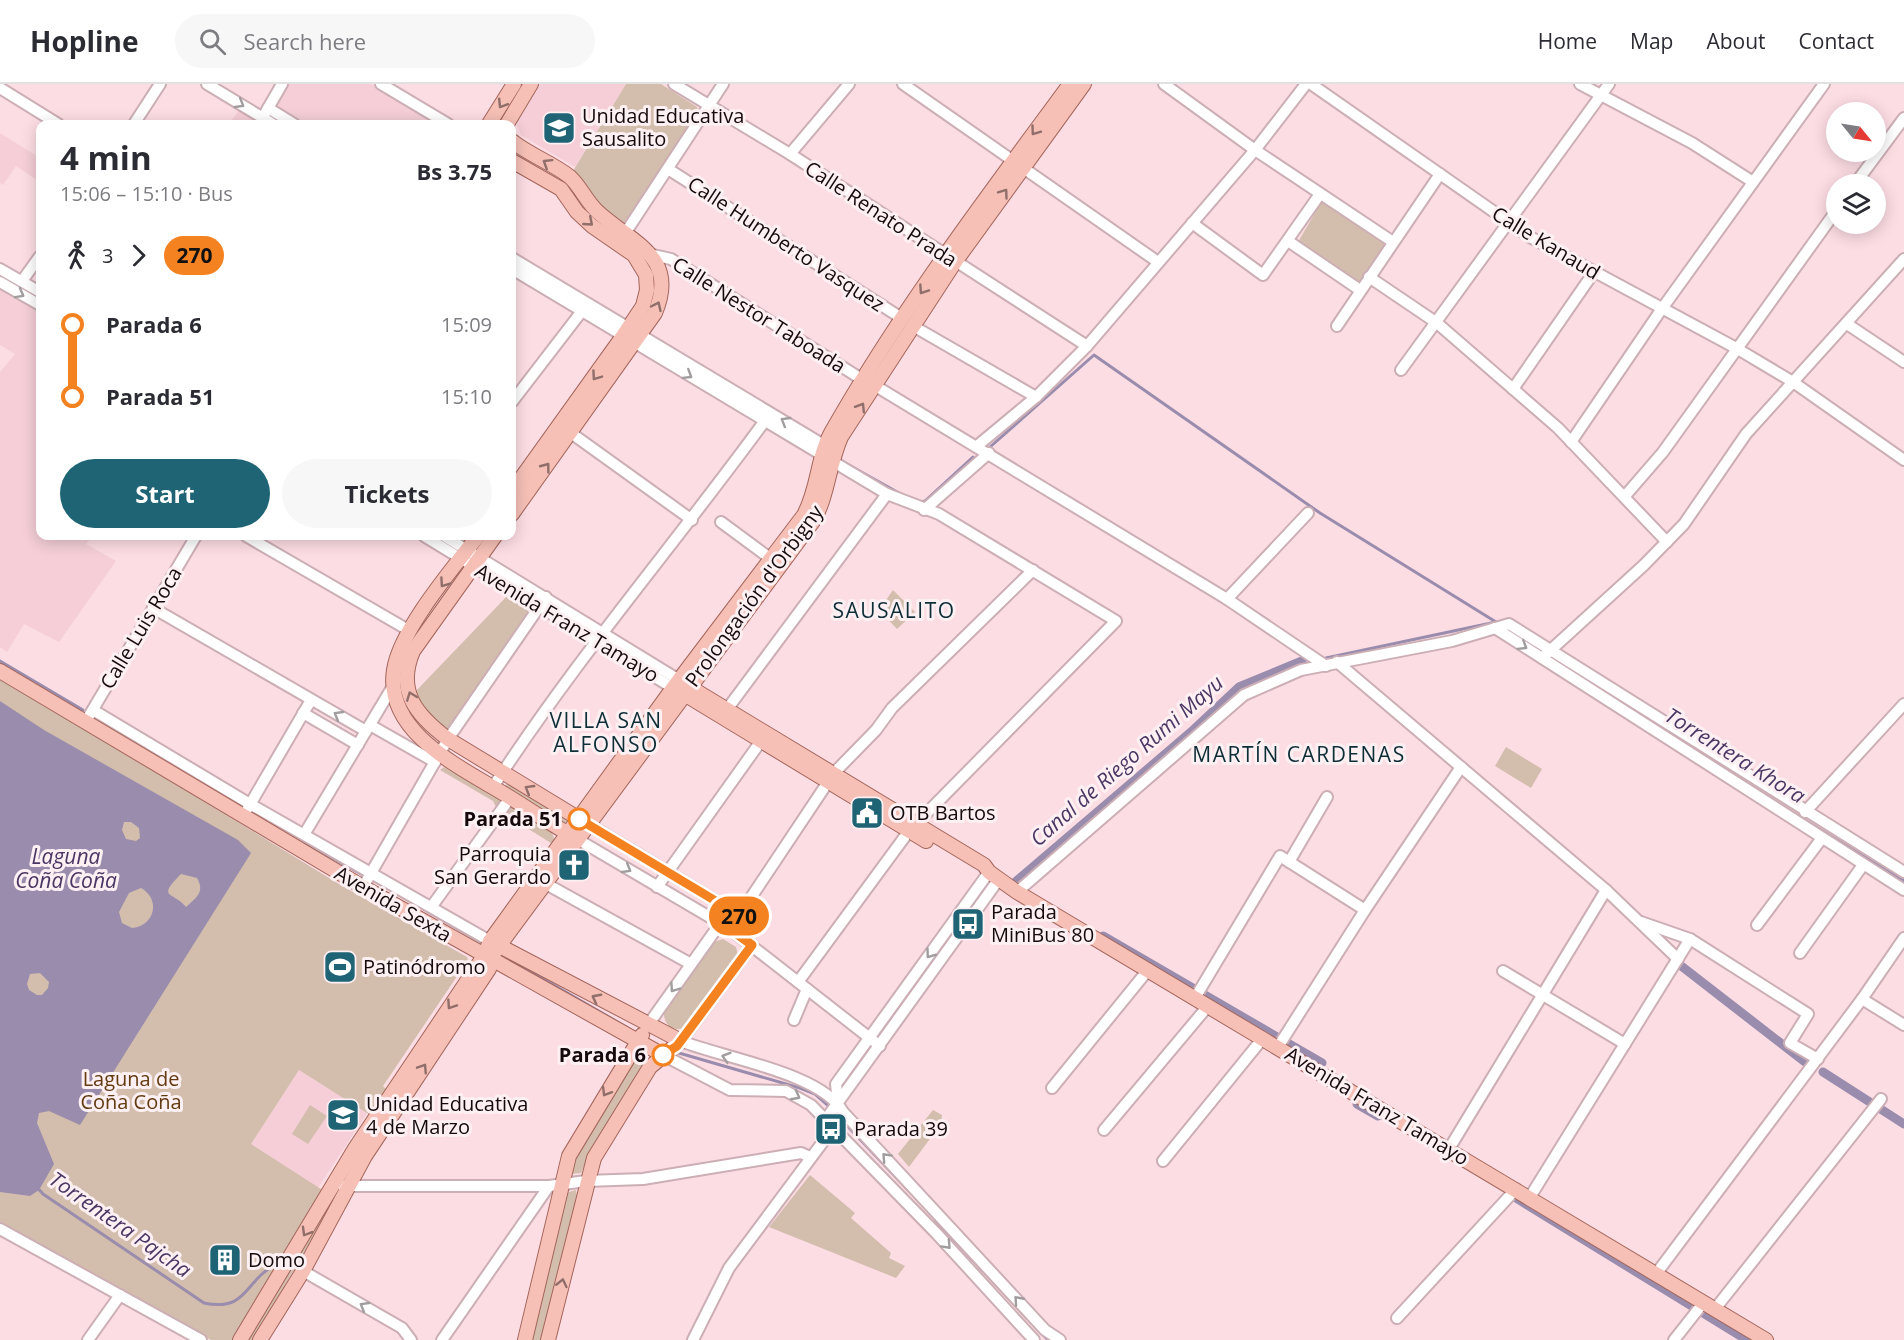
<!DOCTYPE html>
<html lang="en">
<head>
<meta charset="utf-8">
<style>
	body { margin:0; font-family:"Open Sans",sans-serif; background:#f7f7f7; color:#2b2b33; height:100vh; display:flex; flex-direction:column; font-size:22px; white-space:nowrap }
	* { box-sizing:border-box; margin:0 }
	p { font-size:20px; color:#7c7c81 }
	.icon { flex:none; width:33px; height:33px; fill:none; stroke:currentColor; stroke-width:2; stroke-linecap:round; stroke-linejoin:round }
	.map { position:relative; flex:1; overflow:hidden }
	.drawer { position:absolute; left:36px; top:36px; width:480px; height:420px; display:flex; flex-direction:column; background:#fff; border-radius:12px; box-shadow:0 3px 15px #0003 }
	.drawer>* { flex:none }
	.badge { padding:0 12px; border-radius:20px; font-size:21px; line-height:39px }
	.needle { width:39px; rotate:120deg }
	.controls { position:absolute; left:1826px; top:18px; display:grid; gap:12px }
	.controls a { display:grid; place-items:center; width:60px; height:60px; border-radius:50%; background:#fff; box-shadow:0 3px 15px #0003; font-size:30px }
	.map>.badge { position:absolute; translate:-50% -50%; box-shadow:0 0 0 3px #fff }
	.legs { display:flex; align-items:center; gap:9px; height:66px; padding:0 24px; font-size:20px }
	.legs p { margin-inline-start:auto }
	.head { display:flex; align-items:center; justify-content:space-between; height:102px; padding:0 24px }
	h1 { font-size:33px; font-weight:700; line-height:45px }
	.action { display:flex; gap:12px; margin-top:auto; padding:12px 24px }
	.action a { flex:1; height:69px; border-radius:36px; background:#1f6475; color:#fff; font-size:24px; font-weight:700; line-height:69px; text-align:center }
	.action a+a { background:#f7f7f7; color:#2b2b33 }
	ul { padding:0 24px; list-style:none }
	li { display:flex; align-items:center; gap:21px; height:72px; font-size:22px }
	li i { display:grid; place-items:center; width:9px; height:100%; margin:0 8px; background:currentColor }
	li i::after { content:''; width:15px; height:15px; margin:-8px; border:4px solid; border-radius:50%; background:#fff }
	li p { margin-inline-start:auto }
	li:first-child i { background:linear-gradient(#0000 50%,currentColor 0) }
	li:last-child i { background:linear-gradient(currentColor 50%,#0000 0) }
	header { display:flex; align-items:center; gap:36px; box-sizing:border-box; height:84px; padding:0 30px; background:#fff; border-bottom:2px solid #e1e1e2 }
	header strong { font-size:28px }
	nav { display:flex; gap:33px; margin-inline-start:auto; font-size:21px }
	.search { width:420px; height:54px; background:#f7f7f7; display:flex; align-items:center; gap:15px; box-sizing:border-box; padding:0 21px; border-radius:33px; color:#7c7c81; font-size:22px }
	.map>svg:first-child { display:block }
</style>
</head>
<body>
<header>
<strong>Hopline</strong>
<div class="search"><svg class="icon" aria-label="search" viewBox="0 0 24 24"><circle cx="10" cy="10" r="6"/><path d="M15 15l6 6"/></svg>Search here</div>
<nav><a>Home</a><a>Map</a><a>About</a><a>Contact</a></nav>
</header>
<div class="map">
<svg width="1904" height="1256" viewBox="0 0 1904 1256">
	<rect width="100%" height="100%" fill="#fddde4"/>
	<!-- built -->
	<g fill="#f5ced7">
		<path d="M289 0H371L438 40H300L278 27 276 22Z"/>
		<path d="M540 0H626L575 83 521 51 516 38Z"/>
		<path d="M240 25 265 40H229Z"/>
		<path d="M0 49 40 74V98L16 82 3 101 0 99Z"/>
		<path d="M0 204 40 228V452H93L86 460 116 477 59 558 24 540 7 568 0 563V288L15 270 0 261Z"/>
		<path d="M299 986 367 1029 318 1104 251 1060Z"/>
	</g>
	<!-- green -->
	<g fill="#d3bdac">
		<path d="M626 0H661L697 23 698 28 627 138C604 141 585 103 573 87Z"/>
		<path d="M1322 117 1387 159 1360 199 1298 158Z"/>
		<path d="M893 506 915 528 897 545 879 526Z"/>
		<path d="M511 508 532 523 533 527 449 646 444 647 426 628 415 608Z"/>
		<path d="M0 593 339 800 467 873 468 876 383 1002 386 1005 370 1031 299 986 251 1060 324 1107 233 1256H211L0 1139Z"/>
		<path d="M1506 663 1542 685 1531 704 1495 682Z"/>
		<path d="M444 683 501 716 497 725 493 717 440 686Z"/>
		<path d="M508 698 568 735 567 738 561 740 504 703Z"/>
		<path d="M514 722C528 731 558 742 554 761L505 730 509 724Z"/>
		<path d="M723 855 736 863 738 871 686 943C673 949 663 941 664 927L714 858Z"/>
		<path d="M636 971 649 979 589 1069 581 1089 570 1090 577 1064Z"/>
		<path d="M310 1021 327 1032 308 1060 292 1050Z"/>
		<path d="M933 1026 942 1031 941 1040 909 1083 898 1070Z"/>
		<path d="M810 1091 855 1129 851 1134 891 1169 889 1174 905 1182 896 1194 769 1143Z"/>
		<path d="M576 1106 577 1112 541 1256H531L565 1109Z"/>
		<path d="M334 1111 336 1113 253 1256H246Z"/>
	</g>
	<!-- water -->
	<path fill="#9a8cad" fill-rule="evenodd" d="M0 617 44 646 238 756 251 769 80 1041 49 1027 39 1029 37 1039 54 1080 39 1106 30 1112 0 1108ZM124 738H131L139 744 140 754 136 757 126 755 122 746ZM181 790 197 794C205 808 197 813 186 823 173 807 156 815 181 790ZM141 804C161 815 155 842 132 844L122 839 119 828 129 809ZM40 889 49 898 48 904 42 911H37L29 906 27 900 30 890Z"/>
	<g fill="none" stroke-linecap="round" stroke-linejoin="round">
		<!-- stream -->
		<g stroke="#9a8cad" stroke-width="3">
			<path d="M990 363 1094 271 1320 429 1496 538"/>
			<path d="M847 380 899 409"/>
			<path d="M918 419 925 417 973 373"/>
			<path d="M1326 574 1496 538"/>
			<path d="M0 577 83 626"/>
			<path d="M1647 635 1689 662"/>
			<path d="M211 703 242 722"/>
			<path d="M1793 729 1904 797"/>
			<path d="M254 730 296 754"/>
			<path d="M305 759 361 790"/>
			<path d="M427 827 484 860"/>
			<path d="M500 870 628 944"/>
			<path d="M679 969 800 1004 815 1010 831 1024"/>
			<path d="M835 1029 909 1107"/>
			<path d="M36 1102 43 1110 204 1219C248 1228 244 1197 275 1181"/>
			<path d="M936 1137 1048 1256"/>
		</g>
		<!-- canal -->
		<g stroke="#9a8cad" stroke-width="9">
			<path d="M1021 804 1013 800 1191 648 1239 603 1302 577"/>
			<path d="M1103 852 1322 979"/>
			<path d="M1680 881 1805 978"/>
			<path d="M1823 988 1904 1040"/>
			<path d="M1357 1020 1378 1032"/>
			<path d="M1516 1114 1747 1256"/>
		</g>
		<!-- minor casing -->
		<g stroke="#ccaeb5" stroke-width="14">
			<g id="minor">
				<path d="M207 0 273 40"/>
				<path d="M381 0 448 40"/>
				<path d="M674 0 790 70 1087 262"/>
				<path d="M903 0 1158 178"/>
				<path d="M1164 0 1255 66 1393 158"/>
				<path d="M1311 0 1530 153 1736 264 1793 298 1904 376"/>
				<path d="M1580 0 1692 59 1753 98"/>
				<path d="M0 4 58 40"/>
				<path d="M268 24 294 40"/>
				<path d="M263 33 282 0"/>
				<path d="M134 40 160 0"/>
				<path d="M790 70 849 0"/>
				<path d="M668 85 903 235"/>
				<path d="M1855 100 1904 34"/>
				<path d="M1192 139 1263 191 1320 110"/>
				<path d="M626 148 723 0"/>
				<path d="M1288 157 1360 206"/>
				<path d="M653 171 671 175 863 296"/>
				<path d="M512 174 832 366"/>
				<path d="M0 185 40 208"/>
				<path d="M512 185 887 410 939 430 1116 537 909 747 798 898"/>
				<path d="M1369 193 1437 239 1558 344 1667 458"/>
				<path d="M22 197 40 172"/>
				<path d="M0 198 40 221"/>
				<path d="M1847 240 1904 278"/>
				<path d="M913 242 1036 313"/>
				<path d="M1337 242 1440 90"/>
				<path d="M1401 286 1609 0"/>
				<path d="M874 301 1227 515 1326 582"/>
				<path d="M1513 305 1594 188"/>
				<path d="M512 318 582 227"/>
				<path d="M571 349 692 436"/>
				<path d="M1571 358 1661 226 1824 0"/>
				<path d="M977 362 1036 313 1087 262 1255 66 1306 0"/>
				<path d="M1625 412 1663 368 1836 127"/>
				<path d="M924 426 989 369"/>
				<path d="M721 438 771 475"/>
				<path d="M246 452 410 547"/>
				<path d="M424 452 673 604"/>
				<path d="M444 452 679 596"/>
				<path d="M1227 515 1308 429"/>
				<path d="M153 524 366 647"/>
				<path d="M1495 544 1542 574 1644 481 1684 440 1746 350 1904 175"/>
				<path d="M1542 574 1904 806"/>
				<path d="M1337 578 1606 806 1678 875"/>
				<path d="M728 624 887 410"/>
				<path d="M93 626 250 720 490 857"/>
				<path d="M303 629 358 661"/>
				<path d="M89 632 196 452"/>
				<path d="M370 641 435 678"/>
				<path d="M493 703C575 576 675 460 764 338"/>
				<path d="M248 724 311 616"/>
				<path d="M1805 728 1904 620"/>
				<path d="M588 740 739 831"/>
				<path d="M305 749 393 602"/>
				<path d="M577 755 730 845 880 962"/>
				<path d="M1289 778 1327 713"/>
				<path d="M539 796 691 880"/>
				<path d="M363 803 448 655 546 513"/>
				<path d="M657 803 761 657"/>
				<path d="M1017 808 1244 611 1301 586 1452 557 1509 540 1904 788"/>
				<path d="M432 822 510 714"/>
				<path d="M1641 838 1690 855 1808 930 1790 959 1818 975"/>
				<path d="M1757 841 1822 754"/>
				<path d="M730 845 834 689 876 646 892 624 1033 486"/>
				<path d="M752 861 681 957C723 974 822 989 843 1028L1045 1246 1060 1256"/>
				<path d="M1800 869 1863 781"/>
				<path d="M1503 887 1625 960"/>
				<path d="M1195 914 1280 772 1365 826"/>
				<path d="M1862 915 1904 941"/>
				<path d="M794 936 807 905"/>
				<path d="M648 941 724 834"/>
				<path d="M1278 963 1365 826 1461 683"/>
				<path d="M663 971 730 1006 786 1007 811 1021 937 1150 1034 1256"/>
				<path d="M1052 1004 1148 886"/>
				<path d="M838 1018 836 1000 989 788"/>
				<path d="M826 1035 999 795"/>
				<path d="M1104 1046 1208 922"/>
				<path d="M1449 1065 1606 806"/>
				<path d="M1163 1077 1263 954"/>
				<path d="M343 1102H549L586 1097 643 1095 801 1069 810 1073"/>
				<path d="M1530 1113 1690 855"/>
				<path d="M0 1145 201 1256"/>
				<path d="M303 1187 402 1244 411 1256"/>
				<path d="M1656 1190 1862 915 1904 854"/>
				<path d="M1715 1225 1881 1015"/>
				<path d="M1397 1234 1516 1105"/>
				<path d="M88 1256 120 1211"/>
				<path d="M442 1256 549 1102"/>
				<path d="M693 1256 729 1184 834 1043"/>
				<path d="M1674 1256 1704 1218"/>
			</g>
		</g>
		<!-- major casing -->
		<g stroke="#a3655b" stroke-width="16">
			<g id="major">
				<path d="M489 40 514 0"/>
				<path d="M507 40 531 0"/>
				<path d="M512 57C529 71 553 79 570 93 581 103 587 119 599 129 632 159 679 172 655 229L512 430"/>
				<path d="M512 77 561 105 577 128 592 142 634 171 646 191 647 206 643 222 623 252 512 407"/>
				<path d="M478 452C453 484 400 546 394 586 384 649 462 684 506 711 529 725 552 741 576 754"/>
				<path d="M495 452 413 567C396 607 416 631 448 655L586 739"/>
				<path d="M0 587 363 803 663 971"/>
				<path d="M683 599 984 781 989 788 1017 808 1766 1256"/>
				<path d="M676 605 926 757"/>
				<path d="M492 858 681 957 650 983 594 1074 548 1256"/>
				<path d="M240 1256 354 1066 484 872 490 857 673 604 804 431C819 403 817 374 831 349 900 227 987 113 1070 0"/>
				<path d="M260 1256 303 1187 365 1072 489 885 493 870 814 436C828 410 829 380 841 353L955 178 1084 0"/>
				<path d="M525 1256 569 1072 642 951"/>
			</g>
		</g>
		<!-- minor -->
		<use href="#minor" stroke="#fff" stroke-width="10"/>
		<!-- major -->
		<use href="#major" stroke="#f6c0b6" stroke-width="14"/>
	</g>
	<!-- one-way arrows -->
	<defs><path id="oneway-chevron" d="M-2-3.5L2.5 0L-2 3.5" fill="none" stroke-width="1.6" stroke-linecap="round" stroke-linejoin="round" transform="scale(1.5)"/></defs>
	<g stroke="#a19d9e">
		<use href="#oneway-chevron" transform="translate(240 20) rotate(31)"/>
		<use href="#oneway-chevron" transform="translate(20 210) rotate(29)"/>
		<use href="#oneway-chevron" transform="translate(688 291) rotate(32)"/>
		<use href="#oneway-chevron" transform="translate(785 337) rotate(-149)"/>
		<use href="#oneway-chevron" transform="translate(1523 562) rotate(32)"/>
		<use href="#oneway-chevron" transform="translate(338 631) rotate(-150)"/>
		<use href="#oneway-chevron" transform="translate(627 785) rotate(31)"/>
		<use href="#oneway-chevron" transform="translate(930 870) rotate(126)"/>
		<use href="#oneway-chevron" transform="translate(674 904) rotate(125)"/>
		<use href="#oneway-chevron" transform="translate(726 973) rotate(-163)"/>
		<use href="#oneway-chevron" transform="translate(796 1012) rotate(28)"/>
		<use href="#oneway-chevron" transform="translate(886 1073) rotate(-133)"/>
		<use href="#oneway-chevron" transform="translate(947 1161) rotate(47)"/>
		<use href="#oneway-chevron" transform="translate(1018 1216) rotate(-132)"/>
		<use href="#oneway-chevron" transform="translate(364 1222) rotate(-150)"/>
	</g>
	<g stroke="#906e6a">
		<use href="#oneway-chevron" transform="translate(502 20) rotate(122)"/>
		<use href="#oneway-chevron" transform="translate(1035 47) rotate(126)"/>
		<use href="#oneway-chevron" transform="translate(547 79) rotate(-148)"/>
		<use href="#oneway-chevron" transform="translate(1004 109) rotate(-54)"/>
		<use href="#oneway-chevron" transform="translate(589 138) rotate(41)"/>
		<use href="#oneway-chevron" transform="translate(923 206) rotate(124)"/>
		<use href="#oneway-chevron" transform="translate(657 222) rotate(-65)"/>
		<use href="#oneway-chevron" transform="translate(596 292) rotate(125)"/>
		<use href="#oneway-chevron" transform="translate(861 323) rotate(-58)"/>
		<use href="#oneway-chevron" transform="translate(546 383) rotate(-53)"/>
		<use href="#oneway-chevron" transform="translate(444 499) rotate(125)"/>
		<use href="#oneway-chevron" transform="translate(411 612) rotate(-111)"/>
		<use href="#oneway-chevron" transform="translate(529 705) rotate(-149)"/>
		<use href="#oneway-chevron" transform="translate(596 914) rotate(-152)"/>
		<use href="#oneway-chevron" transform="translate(451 921) rotate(124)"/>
		<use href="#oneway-chevron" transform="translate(423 984) rotate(-57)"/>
		<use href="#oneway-chevron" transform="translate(606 1008) rotate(121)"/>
		<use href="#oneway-chevron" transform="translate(306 1148) rotate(120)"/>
		<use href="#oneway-chevron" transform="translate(562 1199) rotate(-77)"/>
	</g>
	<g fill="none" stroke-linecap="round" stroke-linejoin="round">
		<!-- line-1 casing -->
		<g stroke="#fff" stroke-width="14">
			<path id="line-1" d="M579 735 739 831 730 845 752 861 677 962 663 971"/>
		</g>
		<!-- line-1 -->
		<use href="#line-1" stroke="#f58220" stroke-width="9"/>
	</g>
	<!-- icons -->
	<defs>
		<g id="school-square" transform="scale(1.725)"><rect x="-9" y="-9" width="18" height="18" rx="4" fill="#1f6475" stroke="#fdf0f3"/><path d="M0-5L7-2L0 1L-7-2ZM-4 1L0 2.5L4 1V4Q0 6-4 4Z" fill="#fff"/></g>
		<g id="civic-square" transform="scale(1.725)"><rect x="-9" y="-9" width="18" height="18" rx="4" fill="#1f6475" stroke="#fdf0f3"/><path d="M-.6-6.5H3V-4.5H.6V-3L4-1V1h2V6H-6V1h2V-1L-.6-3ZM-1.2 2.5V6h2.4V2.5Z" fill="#fff"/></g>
		<g id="church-square" transform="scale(1.725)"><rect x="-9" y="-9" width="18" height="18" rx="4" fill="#1f6475" stroke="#fdf0f3"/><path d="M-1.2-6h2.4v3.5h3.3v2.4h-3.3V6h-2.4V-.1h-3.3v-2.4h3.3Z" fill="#fff"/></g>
		<g id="bus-square" transform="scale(1.725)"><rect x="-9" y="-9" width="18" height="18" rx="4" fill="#1f6475" stroke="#fdf0f3"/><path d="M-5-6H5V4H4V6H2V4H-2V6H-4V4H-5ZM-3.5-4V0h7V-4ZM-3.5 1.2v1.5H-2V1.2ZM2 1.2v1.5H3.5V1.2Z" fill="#fff"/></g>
		<g id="stadium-square" transform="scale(1.725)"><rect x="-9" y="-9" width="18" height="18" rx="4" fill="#1f6475" stroke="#fdf0f3"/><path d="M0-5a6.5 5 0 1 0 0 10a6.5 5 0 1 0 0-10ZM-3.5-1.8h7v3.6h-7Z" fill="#fff"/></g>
		<g id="building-square" transform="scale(1.725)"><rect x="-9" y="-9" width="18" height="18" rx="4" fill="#1f6475" stroke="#fdf0f3"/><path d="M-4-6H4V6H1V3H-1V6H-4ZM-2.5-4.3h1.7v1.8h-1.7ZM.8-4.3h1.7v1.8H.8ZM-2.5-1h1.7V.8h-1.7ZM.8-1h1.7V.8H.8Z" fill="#fff"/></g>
	</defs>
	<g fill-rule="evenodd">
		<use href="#school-square" x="559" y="44"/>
		<use href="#civic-square" x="867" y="729"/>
		<use href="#church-square" x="574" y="781"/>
		<use href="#bus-square" x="968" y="840"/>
		<use href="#stadium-square" x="340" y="883"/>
		<use href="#school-square" x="343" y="1031"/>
		<use href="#bus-square" x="831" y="1045"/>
		<use href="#building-square" x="225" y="1176"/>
	</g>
	<!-- markers -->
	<g fill="#fff" stroke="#f58220" stroke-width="3">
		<circle cx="579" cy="735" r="10"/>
		<circle cx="663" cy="971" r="10"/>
	</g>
	<g text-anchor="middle" stroke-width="6" stroke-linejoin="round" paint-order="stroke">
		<!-- poi labels -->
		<g font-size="20" fill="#140a0d" stroke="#fdf0f3" text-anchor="start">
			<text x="582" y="39">Unidad Educativa<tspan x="582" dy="23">Sausalito</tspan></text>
			<text x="890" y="736">OTB Bartos</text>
			<text x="551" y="777" text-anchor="end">Parroquia<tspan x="551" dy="23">San Gerardo</tspan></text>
			<text x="991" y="835">Parada<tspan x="991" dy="23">MiniBus 80</tspan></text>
			<text x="363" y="890">Patinódromo</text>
			<text x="366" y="1027">Unidad Educativa<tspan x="366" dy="23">4 de Marzo</tspan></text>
			<text x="854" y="1052">Parada 39</text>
			<text x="248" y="1183">Domo</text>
		</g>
		<!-- street labels -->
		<g font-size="20" fill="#140a0d" stroke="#fdf0f3">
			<text transform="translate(881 130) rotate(33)" y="7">Calle Renato Prada</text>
			<text transform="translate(1546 159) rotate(31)" y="7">Calle Kanaud</text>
			<text transform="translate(786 160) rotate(33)" y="7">Calle Humberto Vasquez</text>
			<text transform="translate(759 231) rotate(32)" y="7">Calle Nestor Taboada</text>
			<text transform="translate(754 512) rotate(-54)" y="7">Prolongación d'Orbigny</text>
			<text transform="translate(567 539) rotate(31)" y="7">Avenida Franz Tamayo</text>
			<text transform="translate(141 544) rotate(-59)" y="7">Calle Luis Roca</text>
			<text transform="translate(393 820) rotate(30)" y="7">Avenida Sexta</text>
			<text transform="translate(1377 1022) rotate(31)" y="7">Avenida Franz Tamayo</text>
		</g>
		<!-- stop labels -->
		<g font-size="20" font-weight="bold" fill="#140a0d" stroke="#fdf0f3" text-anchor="end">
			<text x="562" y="742">Parada 51</text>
			<text x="646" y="978">Parada 6</text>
		</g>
		<!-- park labels -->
		<g font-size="20" fill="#643a11" stroke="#fdf0f3">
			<text x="131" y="1002">Laguna de<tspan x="131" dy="23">Coña Coña</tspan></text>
		</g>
		<!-- neighbourhood labels -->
		<g font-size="21" letter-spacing="1.5" fill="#0e2e37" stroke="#fdf0f3">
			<text x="894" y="534">SAUSALITO</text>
			<text x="606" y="644">VILLA SAN<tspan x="606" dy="24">ALFONSO</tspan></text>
			<text x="1299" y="678">MARTÍN CARDENAS</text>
		</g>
		<!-- water labels -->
		<g font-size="21" font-style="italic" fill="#4c3664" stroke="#fdf0f3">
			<text transform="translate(1735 672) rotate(32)" y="7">Torrentera Khora</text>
			<text transform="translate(1127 677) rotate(-41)" y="7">Canal de Riego Rumi Mayu</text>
			<text x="66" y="780">Laguna<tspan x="66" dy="24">Coña Coña</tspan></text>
			<text transform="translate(120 1141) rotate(35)" y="7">Torrentera Pajcha</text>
		</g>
	</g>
</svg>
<div class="controls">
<a><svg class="needle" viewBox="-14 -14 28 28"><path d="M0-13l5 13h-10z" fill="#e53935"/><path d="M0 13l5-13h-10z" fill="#7c7c81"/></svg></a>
<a><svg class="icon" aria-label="layers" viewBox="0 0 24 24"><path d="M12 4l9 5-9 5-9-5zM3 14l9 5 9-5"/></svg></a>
</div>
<b class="badge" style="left:739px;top:832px;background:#f58220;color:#111">270</b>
<section class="drawer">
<div class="head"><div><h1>4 min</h1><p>15:06 – 15:10 · Bus</p></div><b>Bs 3.75</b></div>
<div class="legs"><svg class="icon" aria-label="walk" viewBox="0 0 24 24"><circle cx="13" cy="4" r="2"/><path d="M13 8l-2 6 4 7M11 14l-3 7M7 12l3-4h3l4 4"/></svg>3<svg class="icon" aria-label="forward" viewBox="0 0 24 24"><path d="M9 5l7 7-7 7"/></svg><b class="badge" style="background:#f58220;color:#111">270</b></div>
<ul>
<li><i style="color:#f58220"></i><b>Parada 6</b><p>15:09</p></li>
<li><i style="color:#f58220"></i><b>Parada 51</b><p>15:10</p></li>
</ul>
<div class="action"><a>Start</a><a>Tickets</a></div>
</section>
</div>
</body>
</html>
